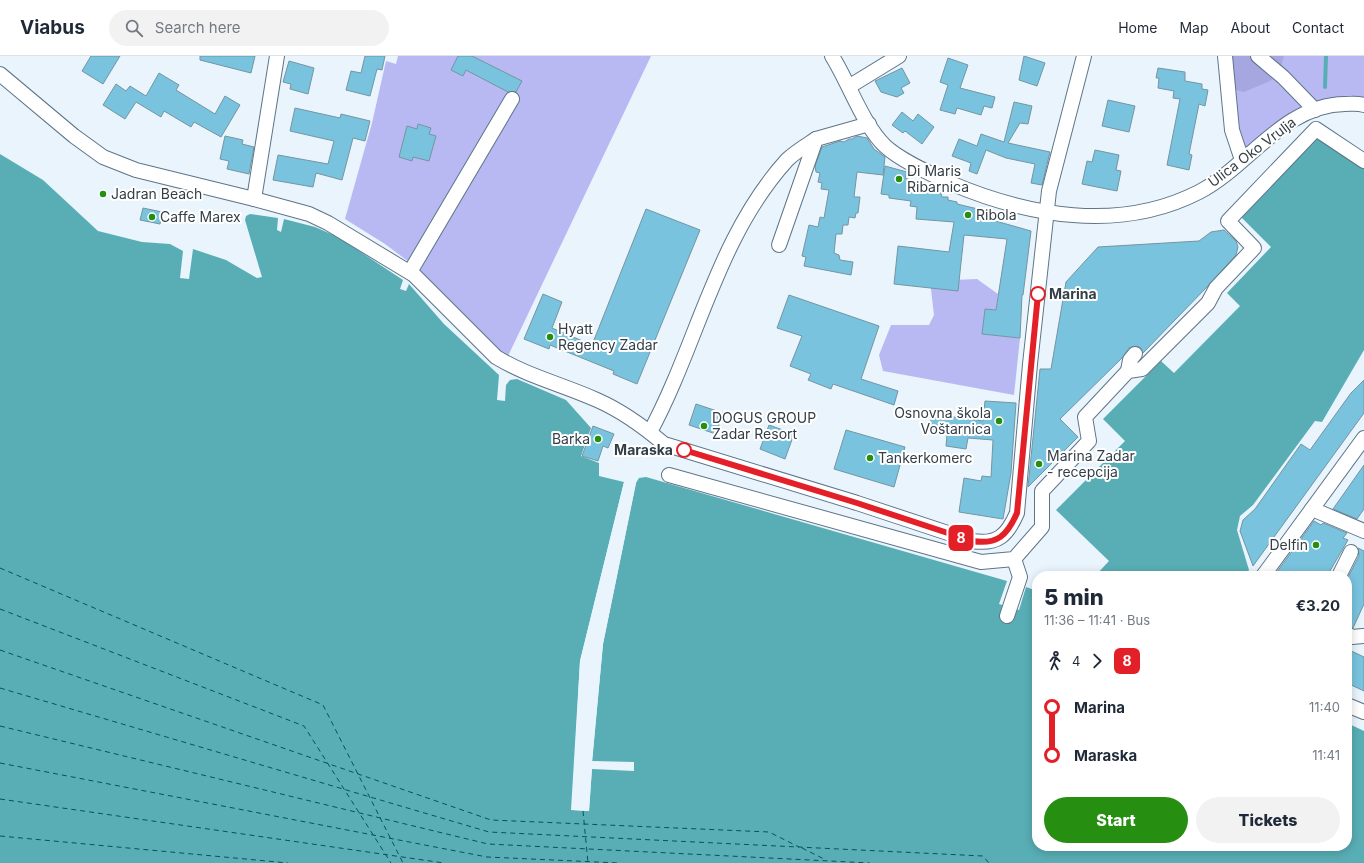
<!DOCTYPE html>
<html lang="en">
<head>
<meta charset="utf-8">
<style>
	body { margin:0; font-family:Inter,sans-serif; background:#f2f2f3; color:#1f2937; height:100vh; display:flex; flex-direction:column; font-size:15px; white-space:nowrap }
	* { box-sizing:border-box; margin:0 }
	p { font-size:13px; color:#747a83 }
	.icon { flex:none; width:22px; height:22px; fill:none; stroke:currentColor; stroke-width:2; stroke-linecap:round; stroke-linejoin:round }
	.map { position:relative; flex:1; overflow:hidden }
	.drawer { position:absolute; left:1032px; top:515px; width:320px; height:280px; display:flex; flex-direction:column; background:#fff; border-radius:16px; box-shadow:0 2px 10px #0003 }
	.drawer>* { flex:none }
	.badge { padding:0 8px; border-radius:6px; font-size:14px; line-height:26px }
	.map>.badge { position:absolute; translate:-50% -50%; box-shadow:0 0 0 2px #fff }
	.legs { display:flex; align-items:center; gap:6px; height:44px; padding:0 12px; font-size:13px }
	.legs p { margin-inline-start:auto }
	.overview { display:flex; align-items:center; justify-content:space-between; height:68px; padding:0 12px }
	h1 { font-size:22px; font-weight:800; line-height:30px }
	.button { display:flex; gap:8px; margin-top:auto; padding:8px 12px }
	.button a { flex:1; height:46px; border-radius:24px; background:#268f11; color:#fff; font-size:16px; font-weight:800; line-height:46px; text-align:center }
	.button a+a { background:#f2f2f3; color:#1f2937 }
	ul { padding:0 12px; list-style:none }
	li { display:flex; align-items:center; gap:14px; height:48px; font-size:15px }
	li i { display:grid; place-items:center; width:6px; height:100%; margin:0 5px; background:currentColor }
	li i::after { content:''; width:10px; height:10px; margin:-5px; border:3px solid; border-radius:50%; background:#fff }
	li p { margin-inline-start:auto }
	li:first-child i { background:linear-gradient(#0000 50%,currentColor 0) }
	li:last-child i { background:linear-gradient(currentColor 50%,#0000 0) }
	header { display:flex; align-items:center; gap:24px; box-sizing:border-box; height:56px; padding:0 20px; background:#fff; border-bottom:1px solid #e0e1e3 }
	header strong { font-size:19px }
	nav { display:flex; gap:22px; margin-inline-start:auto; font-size:14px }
	.search { width:280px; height:36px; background:#f2f2f3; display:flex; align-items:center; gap:10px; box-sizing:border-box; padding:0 14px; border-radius:22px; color:#747a83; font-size:15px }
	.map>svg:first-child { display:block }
</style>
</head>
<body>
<header>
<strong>Viabus</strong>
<div class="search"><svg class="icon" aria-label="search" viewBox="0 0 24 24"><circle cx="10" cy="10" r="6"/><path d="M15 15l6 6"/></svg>Search here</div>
<nav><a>Home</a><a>Map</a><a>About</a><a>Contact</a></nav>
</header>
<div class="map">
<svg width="1364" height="807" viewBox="0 0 1364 807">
	<rect width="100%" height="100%" fill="#e9f4fd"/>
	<!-- green -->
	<g fill="#b8b9f3">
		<path d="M398 0H651L507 302 499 297 417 212 385 188 345 163 372 67 386 5 396 8Z"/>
		<path d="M1225 0H1364V49L1315 54 1242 104Z"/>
		<path d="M977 223 998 238 996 254 985 253 982 278 1020 282 1014 339 883 315 879 299 891 269H929L934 259 930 225Z"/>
	</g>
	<!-- forest -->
	<path fill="#a6a6e0" d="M1225 0H1284L1279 17 1270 25 1244 36 1228 32Z"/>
	<!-- water -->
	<g fill="#59aeb5">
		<path d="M1319 79 1364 111V294L1322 366 1315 365 1253 449 1240 460 1237 474 1249 514 1245 520H1095L1109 505 1056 454 1125 385 1103 363 1161 305 1174 317 1240 250 1227 237 1271 191 1240 160Z"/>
		<path d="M0 98 43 124 98 175 142 186 170 188 183 195 180 222 189 223 193 193 226 204 257 222 262 221 245 164 246 160 250 158 278 162 277 174 281 176 284 163 315 171 338 181 403 224 400 233 406 235 409 228 444 268 499 319 497 344 505 345 506 329 510 324 517 323 566 344 591 372 581 400 599 407V420L624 426 580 605 572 754 589 755 592 713 634 715V706L592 705 603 588 636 427 639 422 646 421 1007 525 999 548 1019 554 1026 531 1037 535V790H1347V667L1364 675V807H0Z"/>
	</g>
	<!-- pier -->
	<g fill="#e9f4fd">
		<path d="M624 426H626L582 605 574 752 587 753 590 713 592 711 589 755 571 754 580 605Z"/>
		<path d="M634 427H636L603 588 592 707 590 704 601 588Z"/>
	</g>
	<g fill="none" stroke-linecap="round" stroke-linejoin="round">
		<!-- stream -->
		<path stroke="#59aeb5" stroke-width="4" d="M1325 31 1326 0"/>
		<!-- ferry -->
		<g stroke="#035359" stroke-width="1" stroke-dasharray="5 4" stroke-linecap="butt">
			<path d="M0 512 323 649 403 807"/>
			<path d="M0 553 304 670 391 807"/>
			<path d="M0 594 491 764 769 776 799 791"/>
			<path d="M0 632 489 776 983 800 989 807"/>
			<path d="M0 670 488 788 870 807"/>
			<path d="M0 707 487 801 619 807"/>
			<path d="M0 743 444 807"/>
			<path d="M583 755 588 807"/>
			<path d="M0 780 288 807"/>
			<path d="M802 792 826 804"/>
		</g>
	</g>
	<!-- building -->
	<g fill="#79c3de" stroke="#7495a2">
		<path d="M91 0H120L103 28 82 15Z"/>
		<path d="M200 0H255L251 17 200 4Z"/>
		<path d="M365 0H385L382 14 377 13 370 40 346 34 351 15 361 17Z"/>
		<path d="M458 0H472L522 25 516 36H508L466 14 463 20 451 14Z"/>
		<path d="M1024 0 1045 7 1037 30 1019 24Z"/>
		<path d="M948 2 968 9 960 32 995 41 992 52 984 50 981 59 957 52 955 58 940 54 948 29 940 26Z"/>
		<path d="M289 5 314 12 308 38 290 33 291 28 283 26Z"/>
		<path d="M902 12 910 27 901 32 904 37 897 41 881 36 875 25Z"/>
		<path d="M1158 12 1185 16V25L1202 28V33L1208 34 1205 50 1199 48 1189 98 1192 99 1189 114 1167 109 1180 43 1173 42 1174 35 1158 32 1159 22H1156Z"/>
		<path d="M159 17 179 29 176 34 215 58 225 40 240 49 221 81 194 66 191 71 164 55 161 61 136 46 125 63 103 49 116 28 126 35 130 30 146 40Z"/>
		<path d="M1108 44 1135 50 1129 76 1102 70Z"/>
		<path d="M1014 46 1032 50 1028 68 1020 67 1008 87 1050 96 1042 129 1031 127 1035 108 1006 102 986 94 977 118 969 115 971 107 952 100 959 83 977 90 981 78 1004 86Z"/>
		<path d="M295 52 340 62 341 58 370 65 365 85 353 82 342 124 316 117 313 131 273 124 278 99 328 108 334 85 290 75Z"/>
		<path d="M902 56 913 65 918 58 934 71 922 88 905 75 903 77 892 69Z"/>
		<path d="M418 68 431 72 429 78 436 80 429 105 413 101 412 105 399 101 407 70 417 73Z"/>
		<path d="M225 80 243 84 242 88 254 91 249 118 227 113 229 105 220 103Z"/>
		<path d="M857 80 867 82 874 93 885 101 883 119 857 116 854 141H860L858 157H856L855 162 849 161 848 169H843L842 178H836L834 197 839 199 840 204 853 206 851 219 804 210 806 201 802 200 809 169 818 171 820 161 824 162 829 134 821 133 822 127 818 126 820 117 816 116 815 110 822 91 840 85 844 86 849 83H852Z"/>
		<path d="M1095 94 1119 99 1116 114 1121 115 1117 135 1082 128 1087 105 1092 106Z"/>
		<path d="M885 110 907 116 905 122 934 133 933 136 941 137 942 141H948V144L957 146V148L978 153V156L993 157 992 164 1031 175 1023 239H1022L1020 282 982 278 985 253 996 254 1007 183 964 179 958 235 894 228 898 190 949 196 954 166 916 163 917 151 910 150 911 145 889 142V139L881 138Z"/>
		<path d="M143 152 162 156 160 168 140 164Z"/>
		<path d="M646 153 700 174 637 328 613 318 614 315 550 289 549 293 524 283 543 238 562 246 552 272 592 289Z"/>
		<path d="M1224 174 1236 185 1238 191 1236 199 1206 232 1143 297 1141 292 1137 290 1129 292 1122 302 1060 363 1078 381 1028 431 1040 313H1051L1066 226 1098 191 1199 185 1211 176Z"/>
		<path d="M789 239 879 270 861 323 898 335 894 349 833 328 831 333 808 324 811 318 790 310 802 280 777 272Z"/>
		<path d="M1364 324V357L1253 510 1240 475 1243 464 1255 453 1301 388 1310 394 1351 337Z"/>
		<path d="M985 345 1016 347 1011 417 1003 463 959 456 964 422 981 425 982 420 991 421 993 384 968 382 966 393 946 390 947 379 929 376 932 358 983 365Z"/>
		<path d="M696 348 723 357 716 378 689 369Z"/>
		<path d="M769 369 794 378 785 403 760 393Z"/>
		<path d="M593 370 614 378 608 392 603 390 598 405 582 400Z"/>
		<path d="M846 374 905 391 894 431 834 413Z"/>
		<path d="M1364 409V453L1357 463 1333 453Z"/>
		<path d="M1314 465 1321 469 1323 467 1347 477 1343 482 1348 484 1327 520H1274Z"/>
		<path d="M1358 492 1364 495V548L1353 572 1347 570V523L1359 500Z"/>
		<path d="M1347 593 1364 601V635L1347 627Z"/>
	</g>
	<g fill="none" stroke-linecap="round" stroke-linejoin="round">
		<!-- minor casing -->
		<g stroke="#5d7588" stroke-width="16">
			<g id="minor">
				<path d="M832 0C849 27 863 69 885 90 900 104 929 117 948 126 1027 160 1119 177 1199 136 1249 110 1283 49 1345 48 1352 48 1358 47 1364 49"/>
				<path d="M1225 0 1232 74 1242 104"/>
				<path d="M1258 0 1283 21 1315 54"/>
				<path d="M0 18 74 80 103 101 136 114 254 143 309 158 328 167 414 219 496 301C527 320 564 329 597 344 622 355 644 371 664 388L857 447 972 485C997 489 1007 480 1017 457L1030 308 1049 135 1084 0"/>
				<path d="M850 30 899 0"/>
				<path d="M254 143 277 0"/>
				<path d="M779 189 816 83 869 68"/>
				<path d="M410 216 512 43"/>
				<path d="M1128 315 1130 304 1135 298"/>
				<path d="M650 376C698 287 717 181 787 104 795 96 807 89 816 83"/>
				<path d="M669 419 981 506 1014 503 1042 471V435L1089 385 1085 361 1128 315 1142 313 1208 247 1216 232 1254 192 1228 165 1316 73 1364 105"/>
				<path d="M1312 453 1364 475"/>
				<path d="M1263 520 1364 382"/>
				<path d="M1339 520 1351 496"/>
				<path d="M1007 560 1020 521 1014 503"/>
				<path d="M1347 578 1352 581 1363 580"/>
				<path d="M1347 649 1364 656"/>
			</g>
		</g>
		<!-- minor -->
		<use href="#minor" stroke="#fff" stroke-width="14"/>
	</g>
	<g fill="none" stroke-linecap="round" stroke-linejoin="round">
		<!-- line-1 casing -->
		<g stroke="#fff" stroke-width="9">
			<path id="line-1" d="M684 394 857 447 972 485C997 489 1007 480 1017 457L1038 238"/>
		</g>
		<!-- line-1 -->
		<use href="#line-1" stroke="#e32028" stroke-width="6"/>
	</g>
	<!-- markers -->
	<g fill="#268f11" stroke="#fff" stroke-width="1.5">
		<circle cx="899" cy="123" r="4"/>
		<circle cx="103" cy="138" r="4"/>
		<circle cx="968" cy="159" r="4"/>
		<circle cx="152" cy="161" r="4"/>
		<circle cx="550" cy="281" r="4"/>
		<circle cx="999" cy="365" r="4"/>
		<circle cx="704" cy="370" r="4"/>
		<circle cx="598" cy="383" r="4"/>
		<circle cx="870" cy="402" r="4"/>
		<circle cx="1039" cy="408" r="4"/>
		<circle cx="1316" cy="489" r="4"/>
	</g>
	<g fill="#fff" stroke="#e32028" stroke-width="2">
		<circle cx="1038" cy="238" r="7"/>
		<circle cx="684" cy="394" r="7"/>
	</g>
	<g text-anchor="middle" stroke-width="4" stroke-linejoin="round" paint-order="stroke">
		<!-- street labels -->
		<g font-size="14" fill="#333e46" stroke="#fff">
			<text transform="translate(1252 96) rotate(-37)" y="5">Ulica Oko Vrulja</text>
		</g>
		<!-- poi labels -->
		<g font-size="14" fill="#333e46" stroke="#fff" text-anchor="start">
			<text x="907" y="120">Di Maris<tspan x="907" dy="16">Ribarnica</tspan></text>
			<text x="111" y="143">Jadran Beach</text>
			<text x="976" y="164">Ribola</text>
			<text x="160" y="166">Caffe Marex</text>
			<text x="558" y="278">Hyatt<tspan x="558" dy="16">Regency Zadar</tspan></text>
			<text x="991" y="362" text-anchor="end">Osnovna škola<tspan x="991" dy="16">Voštarnica</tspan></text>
			<text x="712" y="367">DOGUS GROUP<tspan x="712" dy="16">Zadar Resort</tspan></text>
			<text x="590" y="388" text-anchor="end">Barka</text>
			<text x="1047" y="405">Marina Zadar<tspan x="1047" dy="16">- recepcija</tspan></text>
			<text x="878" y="407">Tankerkomerc</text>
			<text x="1308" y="494" text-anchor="end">Delfin</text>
		</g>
		<!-- stop labels -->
		<g font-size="14" font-weight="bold" fill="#333e46" stroke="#fff" text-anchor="start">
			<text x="1049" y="243">Marina</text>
			<text x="673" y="399" text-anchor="end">Maraska</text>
		</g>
	</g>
</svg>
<b class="badge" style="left:961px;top:482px;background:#e32028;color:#fff">8</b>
<section class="drawer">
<div class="overview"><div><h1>5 min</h1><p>11:36 – 11:41 · Bus</p></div><b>€3.20</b></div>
<div class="legs"><svg class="icon" aria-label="walk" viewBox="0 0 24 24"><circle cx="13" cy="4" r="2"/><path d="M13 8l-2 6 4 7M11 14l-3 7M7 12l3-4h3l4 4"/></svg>4<svg class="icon" aria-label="forward" viewBox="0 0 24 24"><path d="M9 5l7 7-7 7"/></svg><b class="badge" style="background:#e32028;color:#fff">8</b></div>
<ul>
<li><i style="color:#e32028"></i><b>Marina</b><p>11:40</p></li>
<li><i style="color:#e32028"></i><b>Maraska</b><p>11:41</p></li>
</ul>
<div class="button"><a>Start</a><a>Tickets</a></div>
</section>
</div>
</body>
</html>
